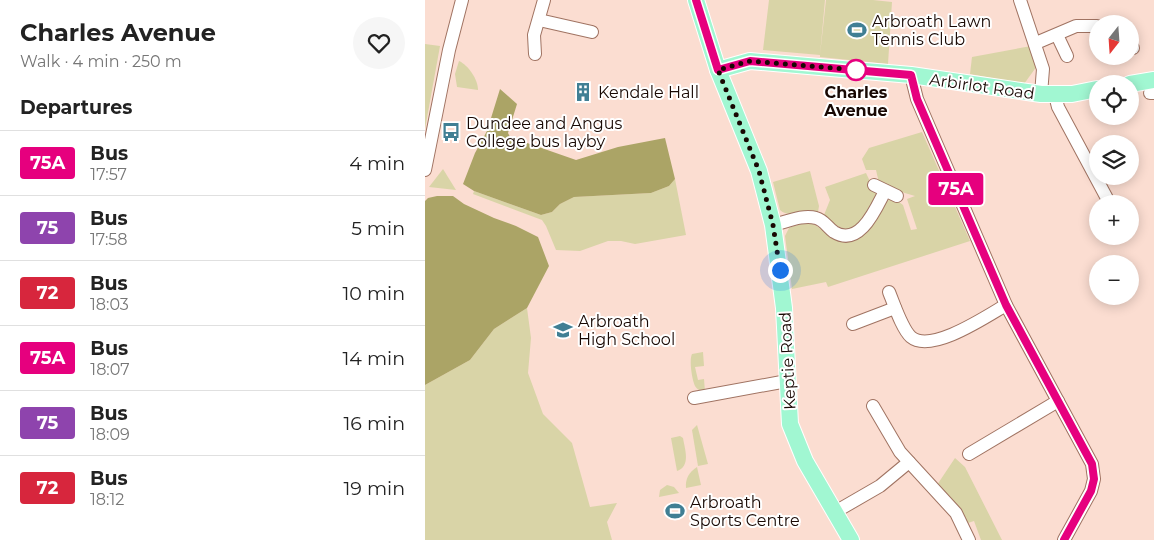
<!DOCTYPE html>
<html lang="en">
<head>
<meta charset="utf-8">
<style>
	body { margin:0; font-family:Montserrat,sans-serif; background:#f6f6f6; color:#222; height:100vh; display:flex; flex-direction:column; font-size:19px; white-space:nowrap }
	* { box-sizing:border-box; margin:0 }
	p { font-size:16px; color:#767676 }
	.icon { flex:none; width:28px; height:28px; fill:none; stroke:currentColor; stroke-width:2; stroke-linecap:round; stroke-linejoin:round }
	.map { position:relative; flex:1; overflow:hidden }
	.drawer { display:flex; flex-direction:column; background:#fff; width:425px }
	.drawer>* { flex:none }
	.badge { padding:0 10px; border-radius:4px; font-size:18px; line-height:32px }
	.needle { width:32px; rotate:197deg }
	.fabs { position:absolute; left:664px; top:15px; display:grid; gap:10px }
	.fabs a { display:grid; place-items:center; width:50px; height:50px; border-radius:50%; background:#fff; box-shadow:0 2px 12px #0003; font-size:25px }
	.you { position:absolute; width:25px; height:25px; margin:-12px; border:4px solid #fff; border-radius:50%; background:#1a73e8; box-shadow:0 0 0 8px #1a73e833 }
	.map>.badge { position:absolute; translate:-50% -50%; box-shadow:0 0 0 2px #fff }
	h2 { padding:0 20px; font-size:19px; line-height:45px }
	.round { display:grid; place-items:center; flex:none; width:52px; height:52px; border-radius:26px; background:#f6f6f6 }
	.head { display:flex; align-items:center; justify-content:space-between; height:85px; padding:0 20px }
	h1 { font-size:24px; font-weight:700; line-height:38px }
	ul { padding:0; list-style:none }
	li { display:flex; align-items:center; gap:15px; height:65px; padding:0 20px; border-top:1px solid #e0e0e0 }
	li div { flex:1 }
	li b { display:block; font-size:19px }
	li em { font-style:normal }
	li .badge { min-width:55px; font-weight:700; text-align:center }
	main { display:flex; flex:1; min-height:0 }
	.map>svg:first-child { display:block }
</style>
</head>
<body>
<main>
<section class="drawer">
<div class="head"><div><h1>Charles Avenue</h1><p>Walk · 4 min · 250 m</p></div><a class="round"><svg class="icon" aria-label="heart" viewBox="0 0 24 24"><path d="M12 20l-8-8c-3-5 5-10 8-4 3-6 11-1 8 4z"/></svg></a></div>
<h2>Departures</h2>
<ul>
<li><span class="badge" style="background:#e6007e;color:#fff">75A</span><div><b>Bus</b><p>17:57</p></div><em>4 min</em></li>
<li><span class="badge" style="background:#8e44ad;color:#fff">75</span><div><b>Bus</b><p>17:58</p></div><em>5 min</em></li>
<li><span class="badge" style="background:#d7263d;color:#fff">72</span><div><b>Bus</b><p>18:03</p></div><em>10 min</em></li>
<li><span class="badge" style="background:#e6007e;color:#fff">75A</span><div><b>Bus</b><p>18:07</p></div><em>14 min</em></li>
<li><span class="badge" style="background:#8e44ad;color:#fff">75</span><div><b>Bus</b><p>18:09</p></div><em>16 min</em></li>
<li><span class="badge" style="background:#d7263d;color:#fff">72</span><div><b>Bus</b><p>18:12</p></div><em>19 min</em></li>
</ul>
</section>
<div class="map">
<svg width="729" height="540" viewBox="0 0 729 540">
	<rect width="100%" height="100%" fill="#fbddd1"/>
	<!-- green -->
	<g fill="#d9d4a7">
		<path d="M344 0H400L395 55 401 0H448L467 2 463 64 395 57V55L338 50Z"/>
		<path d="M0 44 15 46 0 129Z"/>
		<path d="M606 46 612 66 599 84 545 74 547 57Z"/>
		<path d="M34 61C43 65 53 79 53 90L32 87 30 74Z"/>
		<path d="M497 132 545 241 403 287 401 282 367 289 360 236 364 228C398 214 393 237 417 241L449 224 460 202 466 199H470L478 205 486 230 492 229 482 199 490 196 473 191 454 183 451 170H441L437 159 444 148Z"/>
		<path d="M18 169 31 190 4 187Z"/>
		<path d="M385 171 394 206 393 212C389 211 384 210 380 211 371 212 362 217 355 210L348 182Z"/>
		<path d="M441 173 452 196 440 222 419 232 420 229 412 226 399 215 405 200 400 187Z"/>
		<path d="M250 179 261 235 210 244 196 241H183L155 251 131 250 121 226 117 220 48 194 49 191 116 215 127 212 135 204 149 197 226 193 244 186Z"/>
		<path d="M102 308 106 338 103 373 118 414 147 443 165 507 192 503 182 522 187 540H0V385L45 360 69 329Z"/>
		<path d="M278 352 279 366 270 367 273 380 279 379 280 392C277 391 272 390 270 386 267 379 264 360 267 354Z"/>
		<path d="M272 425 283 464 273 466 267 430Z"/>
		<path d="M255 436 258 438C260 450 266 466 252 471L246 438Z"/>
		<path d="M530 458 540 467 577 540H556L549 521 543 523 536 511 512 485Z"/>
		<path d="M272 467 276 485 261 488C260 479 264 472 272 467Z"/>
		<path d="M242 485 249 487 254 493 234 497 235 490Z"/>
	</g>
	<!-- forest -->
	<g fill="#aba466">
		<path d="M75 89 92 104 83 133 85 137 151 160 193 147 240 138 250 179 244 186 226 193 149 197 135 204 127 212 116 215 49 191 38 184 50 153 62 131Z"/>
		<path d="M12 196H28L39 204 69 218 91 226 113 237 124 266 102 308 69 329 45 360 0 385V201L3 198Z"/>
	</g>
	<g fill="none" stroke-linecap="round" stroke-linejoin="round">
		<!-- minor casing -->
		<g stroke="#a07362" stroke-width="14">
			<g id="minor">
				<path d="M595 0 618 69 616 94"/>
				<path d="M114 20 167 32"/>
				<path d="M632 35 642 56"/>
				<path d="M611 43 651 26H672"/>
				<path d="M705 48H708"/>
				<path d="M110 54 109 35 119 0"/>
				<path d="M486 75 492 99 581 305 667 464 669 479 666 491 639 540"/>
				<path d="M725 93H729"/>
				<path d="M630 95 633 107 685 204"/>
				<path d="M0 170 24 50 37 0"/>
				<path d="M449 185 472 196"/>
				<path d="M348 225C361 222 378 214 391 218 399 220 402 227 409 232 435 248 451 208 460 191"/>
				<path d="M464 292C469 304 477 329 486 337 506 354 562 316 581 305"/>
				<path d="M428 324 470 308"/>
				<path d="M269 398 362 381"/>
				<path d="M448 406 475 452 531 513 544 540"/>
				<path d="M544 454 633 401"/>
				<path d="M410 512 455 486 484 462"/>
			</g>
		</g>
		<!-- major casing -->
		<g stroke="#fff" stroke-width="18">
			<g id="major">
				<path d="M271 0 293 70 334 171 348 225 359 308 365 424 380 461 426 540"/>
				<path d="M293 70 325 61 486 75 616 94H647L672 89"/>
				<path d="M705 84 729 80"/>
			</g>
		</g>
		<!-- minor -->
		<use href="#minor" stroke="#fff" stroke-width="12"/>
		<!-- major -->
		<use href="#major" stroke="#a1f7d2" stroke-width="16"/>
	</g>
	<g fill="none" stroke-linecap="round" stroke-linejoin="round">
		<!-- line casing -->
		<g stroke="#fff" stroke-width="11">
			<path id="line" d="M271 0 293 70 325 61 486 75 492 99 581 305 667 464 669 479 666 491 639 540"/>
		</g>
		<!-- line -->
		<use href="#line" stroke="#e6007e" stroke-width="8"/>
		<!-- walk -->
		<path stroke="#180803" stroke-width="5" stroke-dasharray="0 9" d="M355 270 348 225 334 171 293 70 325 61 432 70H431"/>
	</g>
	<!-- icons -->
	<defs>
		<g id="stadium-bare" transform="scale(1.5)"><path d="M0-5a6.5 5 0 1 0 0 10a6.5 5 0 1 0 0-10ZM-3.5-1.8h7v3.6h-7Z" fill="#407f94" stroke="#fff" stroke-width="2.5" paint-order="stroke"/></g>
		<g id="building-bare" transform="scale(1.5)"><path d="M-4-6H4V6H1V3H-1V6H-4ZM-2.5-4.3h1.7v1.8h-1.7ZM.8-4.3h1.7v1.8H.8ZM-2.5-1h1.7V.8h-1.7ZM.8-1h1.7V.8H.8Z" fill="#407f94" stroke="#fff" stroke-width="2.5" paint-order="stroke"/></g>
		<g id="bus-bare" transform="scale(1.5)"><path d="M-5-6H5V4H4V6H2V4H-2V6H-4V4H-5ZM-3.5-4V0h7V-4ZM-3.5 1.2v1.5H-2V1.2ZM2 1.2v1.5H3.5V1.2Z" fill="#407f94" stroke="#fff" stroke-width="2.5" paint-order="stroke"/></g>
		<g id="school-bare" transform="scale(1.5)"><path d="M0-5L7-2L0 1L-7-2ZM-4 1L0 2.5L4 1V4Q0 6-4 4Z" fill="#407f94" stroke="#fff" stroke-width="2.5" paint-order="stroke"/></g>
	</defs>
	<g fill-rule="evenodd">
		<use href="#stadium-bare" x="432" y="30"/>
		<use href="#building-bare" x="158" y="92"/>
		<use href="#bus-bare" x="26" y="132"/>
		<use href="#school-bare" x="138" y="330"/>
		<use href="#stadium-bare" x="250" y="511"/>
	</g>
	<!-- markers -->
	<circle fill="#fff" stroke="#e6007e" stroke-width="2.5" cx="431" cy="70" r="10"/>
	<g text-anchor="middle" stroke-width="4" stroke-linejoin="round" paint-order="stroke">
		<!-- poi labels -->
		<g font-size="16" fill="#180803" stroke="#fff" text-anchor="start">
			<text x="447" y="27">Arbroath Lawn<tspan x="447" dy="18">Tennis Club</tspan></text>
			<text x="173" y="98">Kendale Hall</text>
			<text x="41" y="129">Dundee and Angus<tspan x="41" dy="18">College bus layby</tspan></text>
			<text x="153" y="327">Arbroath<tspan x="153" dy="18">High School</tspan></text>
			<text x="265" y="508">Arbroath<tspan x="265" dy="18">Sports Centre</tspan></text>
		</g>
		<!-- street labels -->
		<g font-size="16" fill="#180803" stroke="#fff">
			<text transform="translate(557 86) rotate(8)" y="6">Arbirlot Road</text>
			<text transform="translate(362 361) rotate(-93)" y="6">Keptie Road</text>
		</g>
		<!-- stop labels -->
		<g font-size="16" font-weight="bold" fill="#180803" stroke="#fff">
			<text x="431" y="98">Charles<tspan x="431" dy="18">Avenue</tspan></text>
		</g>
	</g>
</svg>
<div class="fabs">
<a><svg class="needle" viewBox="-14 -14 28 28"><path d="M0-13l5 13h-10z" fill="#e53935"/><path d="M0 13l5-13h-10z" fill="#767676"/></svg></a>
<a><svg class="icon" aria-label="locate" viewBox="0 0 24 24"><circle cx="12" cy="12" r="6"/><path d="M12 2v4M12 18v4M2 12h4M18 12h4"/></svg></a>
<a><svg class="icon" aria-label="layers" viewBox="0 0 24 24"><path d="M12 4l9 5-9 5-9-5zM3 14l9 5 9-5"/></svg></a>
<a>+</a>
<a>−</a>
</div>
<div class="you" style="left:355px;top:270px"></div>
<b class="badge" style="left:531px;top:189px;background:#e6007e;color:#fff">75A</b>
</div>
</main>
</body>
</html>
